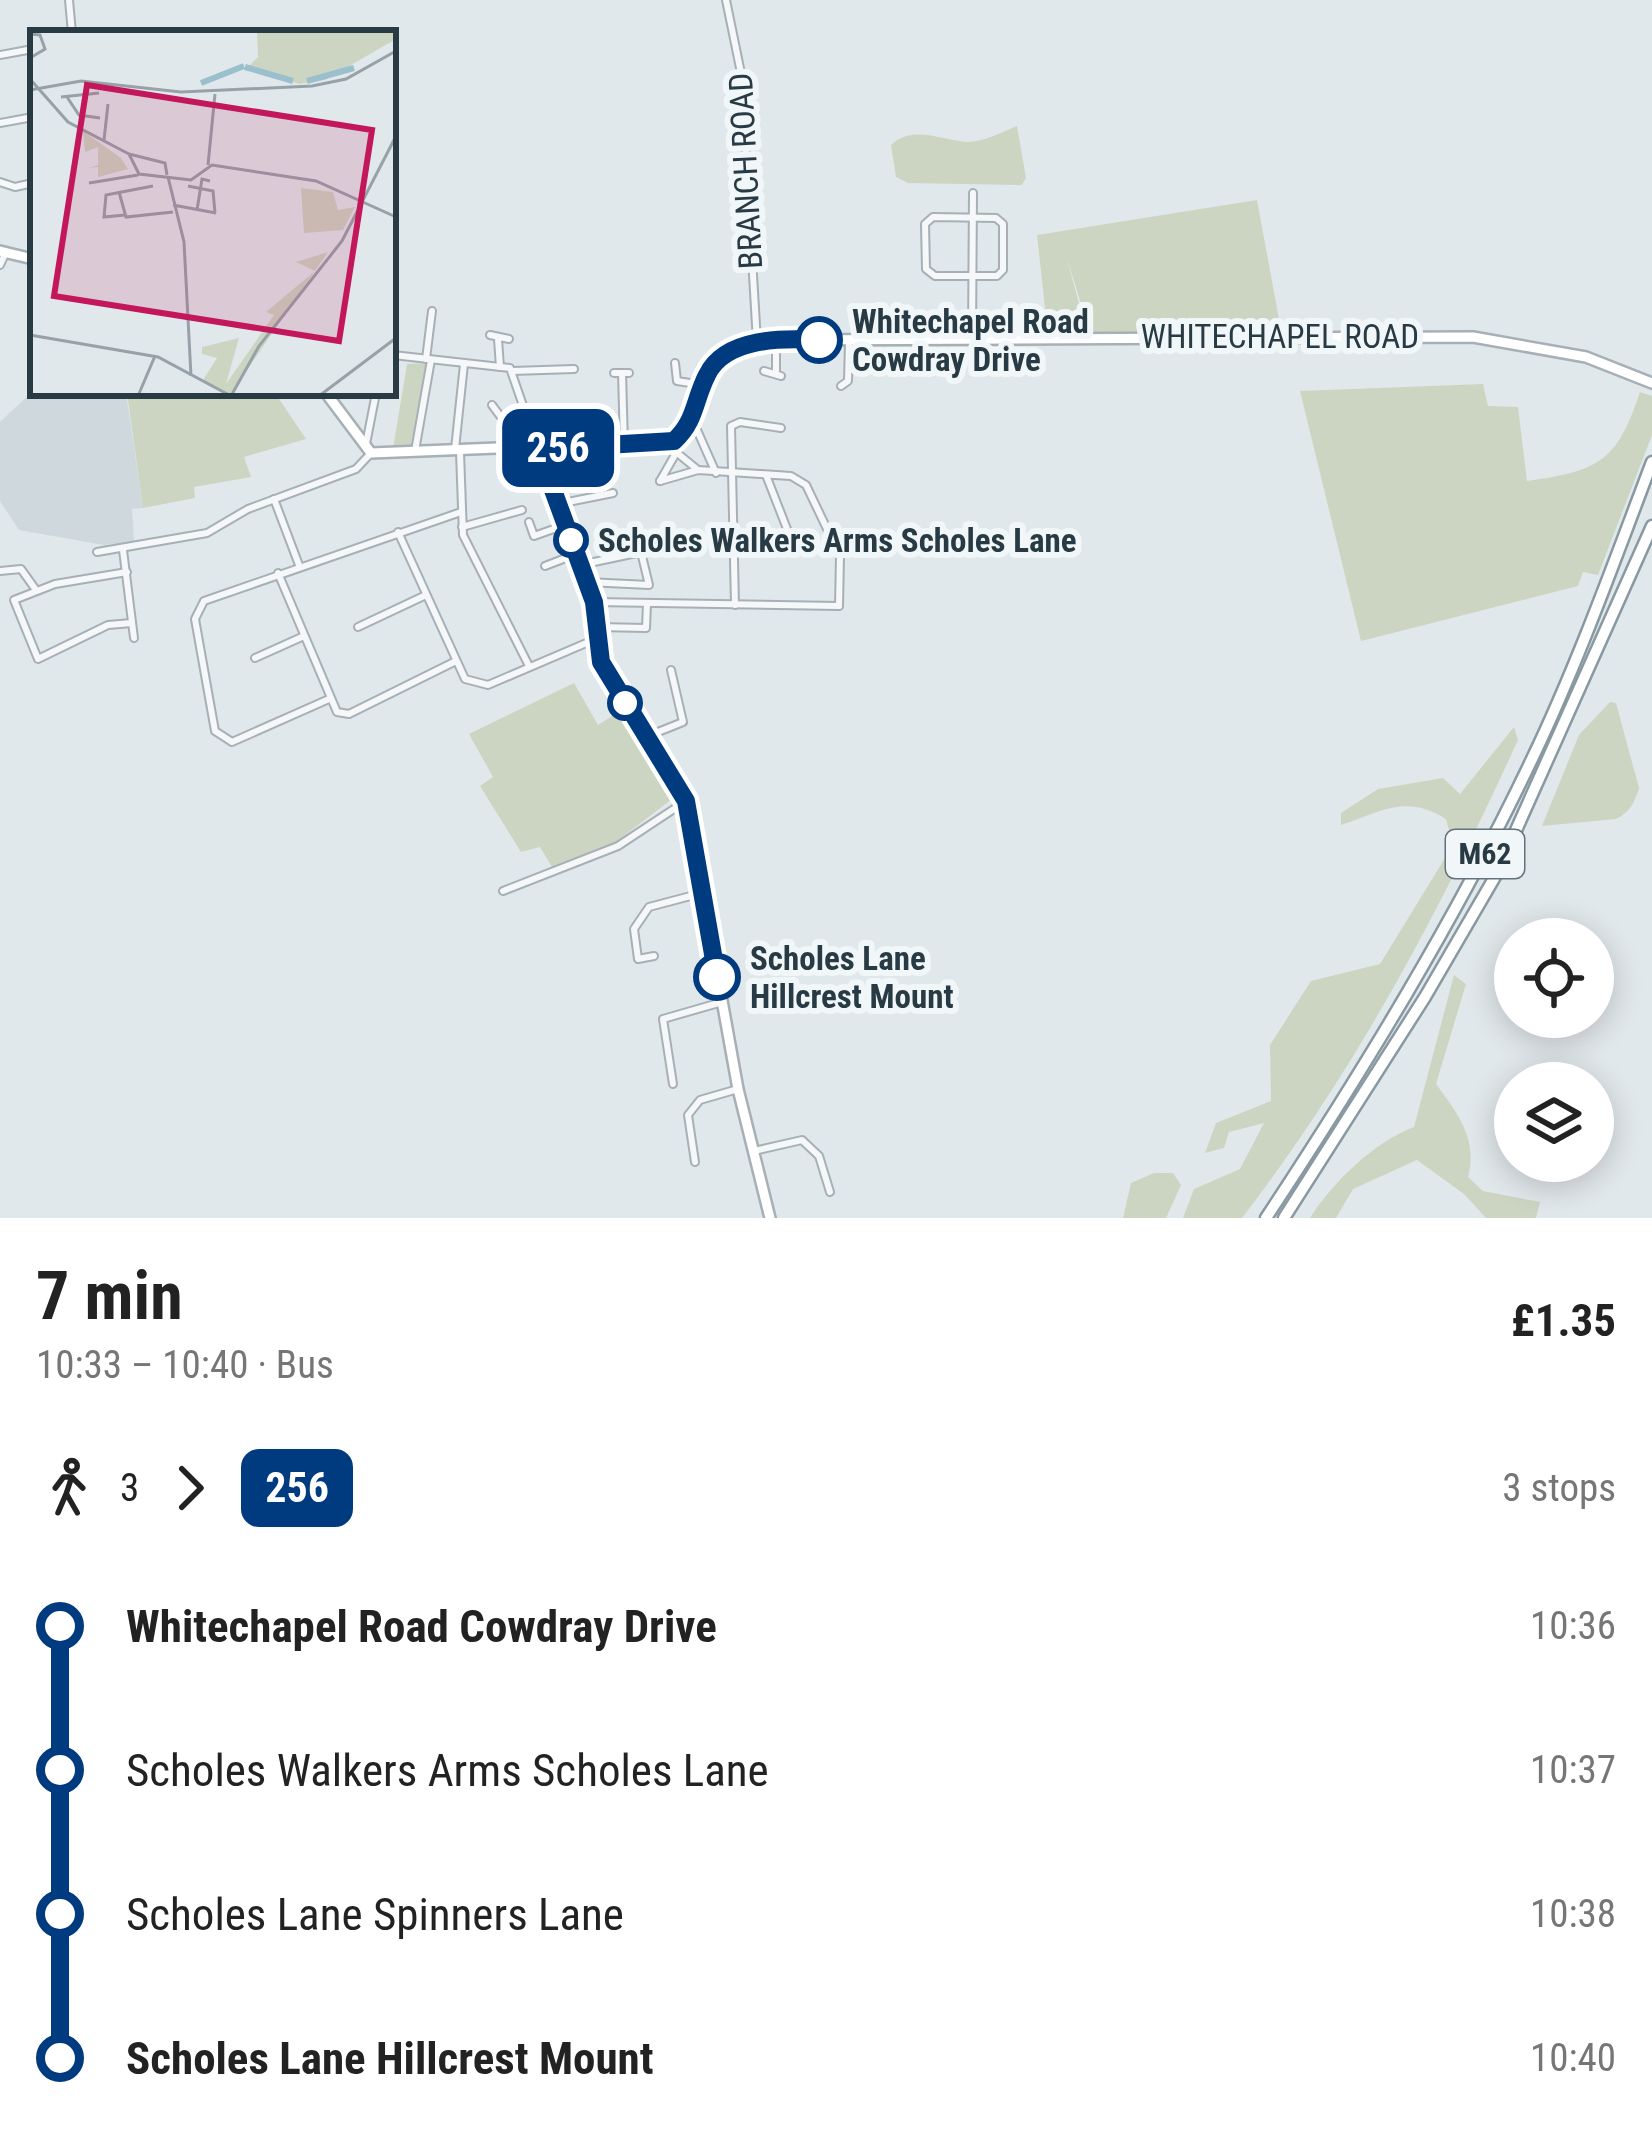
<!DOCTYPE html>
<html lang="en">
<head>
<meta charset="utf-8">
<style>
	body { margin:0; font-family:"Roboto Condensed",sans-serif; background:#f2f2f2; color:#222; height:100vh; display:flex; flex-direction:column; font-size:45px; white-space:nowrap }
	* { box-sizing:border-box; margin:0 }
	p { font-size:39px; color:#767676 }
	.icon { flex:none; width:66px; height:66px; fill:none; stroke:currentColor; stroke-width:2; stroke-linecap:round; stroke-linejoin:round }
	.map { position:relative; height:1218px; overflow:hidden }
	.side { display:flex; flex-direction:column; background:#fff; flex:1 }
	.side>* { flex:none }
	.badge { padding:0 24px; border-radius:18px; font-size:42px; line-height:78px }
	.tools { position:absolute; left:1494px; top:918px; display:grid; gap:24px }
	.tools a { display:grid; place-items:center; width:120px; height:120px; border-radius:50%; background:#fff; box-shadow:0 6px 30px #0003; font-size:60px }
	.map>.badge { position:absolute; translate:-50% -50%; box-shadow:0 0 0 6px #fff }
	.legs { display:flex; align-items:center; gap:18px; height:132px; padding:0 36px; font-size:39px }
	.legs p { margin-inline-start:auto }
	.head { display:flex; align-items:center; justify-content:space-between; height:204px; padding:0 36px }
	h1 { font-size:66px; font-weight:700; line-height:90px }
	ul { padding:0 36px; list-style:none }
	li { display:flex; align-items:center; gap:42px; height:144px; font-size:45px }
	li i { display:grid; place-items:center; width:18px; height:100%; margin:0 15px; background:currentColor }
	li i::after { content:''; width:30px; height:30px; margin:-15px; border:9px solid; border-radius:50%; background:#fff }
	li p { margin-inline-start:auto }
	li:first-child i { background:linear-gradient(#0000 50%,currentColor 0) }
	li:last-child i { background:linear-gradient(currentColor 50%,#0000 0) }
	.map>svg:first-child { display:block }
</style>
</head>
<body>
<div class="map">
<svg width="1652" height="1218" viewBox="0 0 1652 1218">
	<rect width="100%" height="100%" fill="#e1e8eb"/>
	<!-- built -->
	<path fill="#cfd8dd" d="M33 391 126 393 143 508 132 509 134 542 104 545 19 530 0 501V422Z"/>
	<!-- green -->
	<g fill="#ccd5c2">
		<path d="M1017 126 1026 178 1022 185 908 183 896 177 891 145C913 124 943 141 968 142 984 142 1002 132 1017 126Z"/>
		<path d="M1257 200 1281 330 1090 333 1066 255 1087 333 1048 335 1037 235Z"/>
		<path d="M426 363 413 448 393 449 407 364Z"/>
		<path d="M1483 384 1488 406 1518 407 1527 481C1600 471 1617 461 1640 392L1652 396V435L1598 575 1583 572 1578 586 1361 641 1300 391Z"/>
		<path d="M127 393H275L306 439 244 457 251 477 194 487 195 498 143 508Z"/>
		<path d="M574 683 598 725 623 709 667 777 672 799 616 842 552 867 540 847 521 852 480 786 493 777 469 734Z"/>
		<path d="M1610 702 1616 703 1639 788C1635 802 1629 813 1616 819L1542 826 1579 735Z"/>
		<path d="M1514 727 1518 740C1440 911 1357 1068 1242 1218H1183L1194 1189 1240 1169 1264 1123 1229 1132 1224 1148 1205 1153 1216 1123 1271 1101 1270 1045 1311 981 1380 964 1453 845 1446 819C1406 794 1383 811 1341 825V813L1378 789 1443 778 1460 794Z"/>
		<path d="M1454 975 1466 984 1436 1084C1458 1114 1478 1139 1468 1177L1483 1191 1540 1202 1536 1218H1486L1464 1194 1417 1160 1353 1189 1336 1218H1310C1333 1182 1374 1142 1414 1127Z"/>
		<path d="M1154 1173H1173L1181 1185 1166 1218H1123L1131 1183Z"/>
	</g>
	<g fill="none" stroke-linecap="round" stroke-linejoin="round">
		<!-- minor casing -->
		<g stroke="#a6b0b6" stroke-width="10">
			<g id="minor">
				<path d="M69 0 72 33"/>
				<path d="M726 0 741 73 757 342"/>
				<path d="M0 55 33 49"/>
				<path d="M0 123 33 117"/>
				<path d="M0 182 15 187 33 183"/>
				<path d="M933 217 996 218 1003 224V270L997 276H935L926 269 925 224Z"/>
				<path d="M0 265 6 252"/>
				<path d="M393 317H394"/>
				<path d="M490 335 509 339"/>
				<path d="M972 338 973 193"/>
				<path d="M498 339 500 367"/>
				<path d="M776 340V371"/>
				<path d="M393 355 510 368 537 446"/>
				<path d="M426 359 432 311"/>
				<path d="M675 363 677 381 703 385"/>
				<path d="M512 371 574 369"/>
				<path d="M764 371 781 376"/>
				<path d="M614 373H629"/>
				<path d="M622 373 624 444"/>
				<path d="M841 386 848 381 849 341"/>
				<path d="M492 405 509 428 512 449"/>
				<path d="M693 421 716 473"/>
				<path d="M674 443 676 452 698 470"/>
				<path d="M366 444 376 393"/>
				<path d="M455 449 464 364"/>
				<path d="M415 451 431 360"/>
				<path d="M460 452 463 535 529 666"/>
				<path d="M766 475 789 534"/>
				<path d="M660 481 698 470 791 476 806 485 840 556 839 606"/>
				<path d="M660 481 676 453"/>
				<path d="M274 499 299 565"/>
				<path d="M558 504 613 493"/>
				<path d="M529 522 534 536 565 525"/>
				<path d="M462 527 522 510"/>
				<path d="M398 532 465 679 488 685 598 638"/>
				<path d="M715 544 735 546"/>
				<path d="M123 550 134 638"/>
				<path d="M97 552 207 533 248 509 356 469 371 453"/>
				<path d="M580 565 641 552 649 585 587 582"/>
				<path d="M545 566 576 554"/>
				<path d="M0 571 21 569 36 590"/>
				<path d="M127 572 55 584 14 600 38 659 108 625 132 623"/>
				<path d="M278 573 337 712 349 714 456 661"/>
				<path d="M594 602 839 606"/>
				<path d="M735 605 731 426 740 422 781 428"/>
				<path d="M358 627 426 595"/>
				<path d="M597 627 646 628 647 603"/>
				<path d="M255 658 304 636"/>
				<path d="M329 699 232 742 215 731 195 619 204 601 461 512"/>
				<path d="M648 736 683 722 671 670"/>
				<path d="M503 891 618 846 686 801"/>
				<path d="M654 956 638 959 634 929 649 907 702 893"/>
				<path d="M673 1084 663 1019 722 1002"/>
				<path d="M754 1151 802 1140 819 1156 830 1192"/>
				<path d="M695 1162 688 1115 700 1100 738 1089"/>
			</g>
		</g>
		<!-- secondary casing -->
		<g stroke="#a6b0b6" stroke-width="14">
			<g id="secondary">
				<path d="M0 251 33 259"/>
				<path d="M326 393 371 453 674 441C722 397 684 354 776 340L1473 337 1586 357 1652 383"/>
				<path d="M538 449 594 602 601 662 686 801 738 1089 770 1218"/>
			</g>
		</g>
		<!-- motorway casing -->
		<g stroke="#8899a2" stroke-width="15">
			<g id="motorway">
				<path d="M1266 1218C1363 1071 1456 919 1532 759 1578 663 1614 562 1652 462"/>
				<path d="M1284 1218 1425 997 1496 875 1652 526"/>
			</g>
		</g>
		<!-- minor -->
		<use href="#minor" stroke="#f5f7f9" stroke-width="6"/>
		<!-- secondary -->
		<use href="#secondary" stroke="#fff" stroke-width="9"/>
		<!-- motorway -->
		<use href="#motorway" stroke="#fff" stroke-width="10"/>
	</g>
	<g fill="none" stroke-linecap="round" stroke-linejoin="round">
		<!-- line-1 casing -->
		<g stroke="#fff" stroke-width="27">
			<path id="line-1" d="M717 977 686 801 601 662 594 602 538 449 674 441C696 421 694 400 707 375 725 337 784 338 819 340"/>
		</g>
		<!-- line-1 -->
		<use href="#line-1" stroke="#003b80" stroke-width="18"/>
	</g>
	<!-- markers -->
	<g fill="#fff" stroke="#003b80" stroke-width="6">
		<circle cx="819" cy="340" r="21"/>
		<circle cx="571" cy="540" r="15"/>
		<circle cx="625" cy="703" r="15"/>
		<circle cx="717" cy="977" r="21"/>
	</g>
	<g text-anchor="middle" stroke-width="12" stroke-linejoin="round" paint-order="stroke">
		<!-- shield labels -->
		<rect fill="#f1f6f8" stroke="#64727a" stroke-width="3" x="1446" y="830" width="78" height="48" rx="9"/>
		<g font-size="30" font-weight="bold" fill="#283a44">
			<text x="1485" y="864">M62</text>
		</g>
		<!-- street labels -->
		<g font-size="33" fill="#283a44" stroke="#f1f6f8">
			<text transform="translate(745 171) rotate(-93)" y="12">BRANCH ROAD</text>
			<text x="1280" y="348">WHITECHAPEL ROAD</text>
		</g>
		<!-- stop labels -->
		<g font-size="33" font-weight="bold" fill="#283a44" stroke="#f1f6f8" text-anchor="start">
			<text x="852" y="333">Whitechapel Road<tspan x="852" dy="38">Cowdray Drive</tspan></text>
			<text x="598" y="552">Scholes Walkers Arms Scholes Lane</text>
			<text x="750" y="970">Scholes Lane<tspan x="750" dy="38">Hillcrest Mount</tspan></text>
		</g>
	</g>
	<!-- overview -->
	<g transform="translate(30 30)">
		<rect width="366" height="366" fill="#e1e8eb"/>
		<path d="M227 0H366V9L295 50 269 54 218 37 228 27ZM53 101 91 128 98 139 68 147V137L59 138 68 135V117L55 122ZM271 158 303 162 308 180 325 177 313 200 274 203ZM298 222 199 366 173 350 187 328 172 324V317L209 308 196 354 244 285 236 282 285 241 266 232Z" fill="#ccd5c2"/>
		<path fill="none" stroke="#9bc0cd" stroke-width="6" d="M215 37 263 51M277 51 324 38M171 53 214 36"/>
		<path fill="none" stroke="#97a2a8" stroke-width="3" d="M0 4 10 5 15 19 0 28M0 49 38 92 99 124 109 144 161 150 182 135 286 151 366 187M0 60 51 51 151 62 282 56 316 49 366 21M31 67 69 63M37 67 49 85 70 88M74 110 78 74M99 124 135 133 137 145M178 135 185 64M138 147 154 212 161 346M59 153 108 145M158 156 183 161 185 183M89 162 96 187 143 182M143 175 186 183M167 180 172 149 180 151M95 185 74 187 76 165 123 156M0 305 128 327 201 366M108 366 125 326M201 366 229 316 312 211 366 106M289 366 366 308"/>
		<path fill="#c2185b" fill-opacity="0.15" stroke="#c2185b" stroke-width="6" d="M57 55 342 100 309 311 24 266Z"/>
		<rect width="366" height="366" fill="none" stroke="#283a44" stroke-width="6"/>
	</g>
</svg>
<div class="tools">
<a><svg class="icon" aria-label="locate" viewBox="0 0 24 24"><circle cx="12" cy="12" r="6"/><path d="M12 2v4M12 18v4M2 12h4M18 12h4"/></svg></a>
<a><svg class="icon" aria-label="layers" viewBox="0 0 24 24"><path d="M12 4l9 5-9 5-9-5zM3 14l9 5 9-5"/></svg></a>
</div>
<b class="badge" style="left:558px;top:448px;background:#003b80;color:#fff">256</b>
</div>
<section class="side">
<div class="head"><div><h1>7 min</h1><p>10:33 – 10:40 · Bus</p></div><b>£1.35</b></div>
<div class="legs"><svg class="icon" aria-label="walk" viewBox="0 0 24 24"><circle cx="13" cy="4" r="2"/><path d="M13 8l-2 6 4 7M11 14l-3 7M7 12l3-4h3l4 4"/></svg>3<svg class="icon" aria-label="forward" viewBox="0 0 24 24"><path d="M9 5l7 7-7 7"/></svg><b class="badge" style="background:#003b80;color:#fff">256</b><p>3 stops</p></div>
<ul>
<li><i style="color:#003b80"></i><b>Whitechapel Road Cowdray Drive</b><p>10:36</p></li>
<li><i style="color:#003b80"></i><span>Scholes Walkers Arms Scholes Lane</span><p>10:37</p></li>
<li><i style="color:#003b80"></i><span>Scholes Lane Spinners Lane</span><p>10:38</p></li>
<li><i style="color:#003b80"></i><b>Scholes Lane Hillcrest Mount</b><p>10:40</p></li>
</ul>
</section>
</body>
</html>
